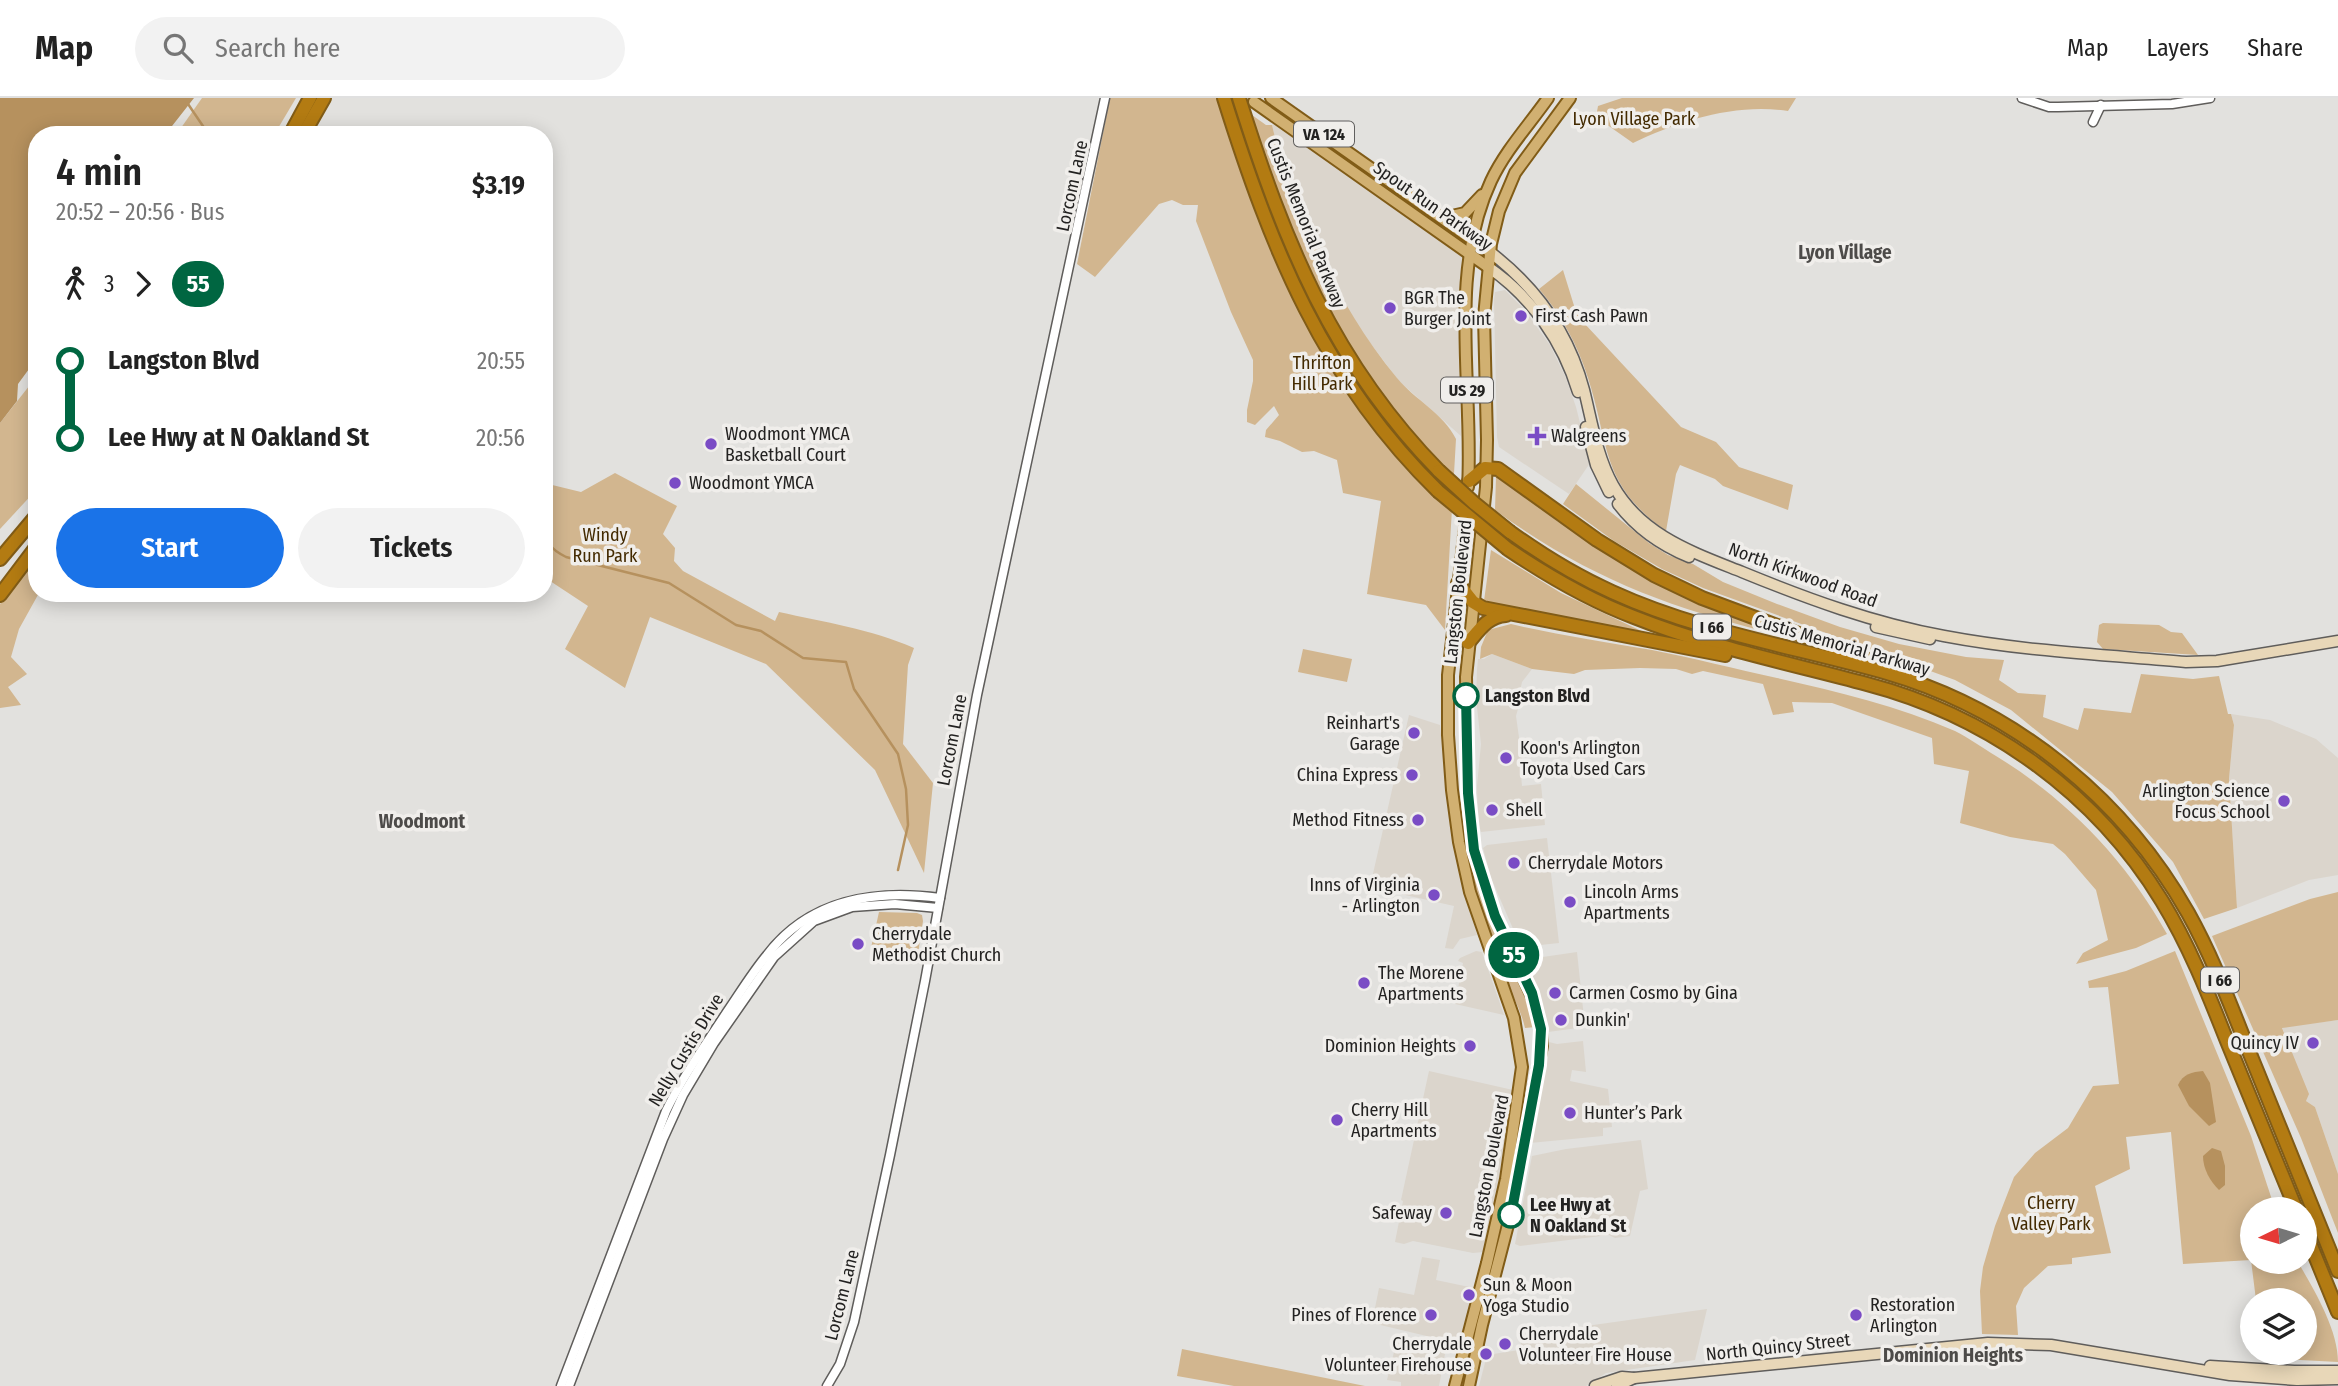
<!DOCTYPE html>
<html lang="en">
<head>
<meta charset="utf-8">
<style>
	body { margin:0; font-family:"Fira Sans Condensed",sans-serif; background:#f2f2f2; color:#222; height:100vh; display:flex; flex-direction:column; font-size:26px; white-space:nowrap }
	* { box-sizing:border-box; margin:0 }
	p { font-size:23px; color:#767676 }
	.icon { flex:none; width:38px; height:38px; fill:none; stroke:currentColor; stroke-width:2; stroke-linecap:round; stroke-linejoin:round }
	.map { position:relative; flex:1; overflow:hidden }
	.details { position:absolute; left:28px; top:28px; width:525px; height:476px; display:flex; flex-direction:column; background:#fff; border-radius:28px; box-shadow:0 4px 18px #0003 }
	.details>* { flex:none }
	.badge { padding:0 14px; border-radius:23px; font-size:24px; line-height:46px }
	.needle { width:46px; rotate:265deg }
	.fabs { position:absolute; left:2240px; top:1099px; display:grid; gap:14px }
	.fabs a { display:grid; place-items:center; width:77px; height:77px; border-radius:50%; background:#fff; box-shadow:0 4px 18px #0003; font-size:35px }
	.map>.badge { position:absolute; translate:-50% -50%; box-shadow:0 0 0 4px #fff }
	.legs { display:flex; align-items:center; gap:10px; height:77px; padding:0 28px; font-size:23px }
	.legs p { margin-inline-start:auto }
	.headline { display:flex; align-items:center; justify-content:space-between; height:119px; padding:0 28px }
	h1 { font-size:38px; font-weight:600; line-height:52px }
	.cta { display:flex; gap:14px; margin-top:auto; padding:14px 28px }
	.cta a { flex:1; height:80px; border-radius:42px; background:#1a73e8; color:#fff; font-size:28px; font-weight:600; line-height:80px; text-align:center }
	.cta a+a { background:#f2f2f2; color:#222 }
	ul { padding:0 28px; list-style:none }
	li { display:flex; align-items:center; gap:24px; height:77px; font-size:26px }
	li i { display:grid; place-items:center; width:10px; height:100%; margin:0 9px; background:currentColor }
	li i::after { content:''; width:18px; height:18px; margin:-9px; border:5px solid; border-radius:50%; background:#fff }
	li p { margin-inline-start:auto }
	li:first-child i { background:linear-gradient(#0000 50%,currentColor 0) }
	li:last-child i { background:linear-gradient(currentColor 50%,#0000 0) }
	header { display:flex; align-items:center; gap:42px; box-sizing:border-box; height:98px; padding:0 35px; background:#fff; border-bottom:2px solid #e0e0e0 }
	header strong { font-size:33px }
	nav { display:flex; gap:38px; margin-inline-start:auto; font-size:24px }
	.search { width:490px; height:63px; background:#f2f2f2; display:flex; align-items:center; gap:18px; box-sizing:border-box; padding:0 24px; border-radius:38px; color:#767676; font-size:26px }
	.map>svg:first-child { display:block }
</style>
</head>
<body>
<header>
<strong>Map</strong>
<div class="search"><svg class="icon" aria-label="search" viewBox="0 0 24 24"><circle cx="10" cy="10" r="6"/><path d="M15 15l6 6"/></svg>Search here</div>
<nav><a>Map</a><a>Layers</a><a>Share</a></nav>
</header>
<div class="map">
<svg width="2338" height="1288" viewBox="0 0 2338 1288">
	<rect width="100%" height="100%" fill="#e2e1de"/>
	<!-- built -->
	<g fill="#dbd5cc">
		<path d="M1274 26 1462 158 1458 233 1461 338 1399 283 1356 226 1305 129V119L1284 77 1272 27Z"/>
		<path d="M1505 192 1523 210 1550 247 1566 280 1576 309 1590 365 1569 396 1499 349 1497 339 1494 202 1495 194Z"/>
		<path d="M1492 556 1532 571 1522 584 1519 598 1521 600 1516 618 1524 675 1521 677 1522 688 1541 686 1545 727 1481 734 1478 724 1477 688 1481 646 1476 600 1477 572 1478 561H1484Z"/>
		<path d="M2231 616 2270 622 2316 641 2338 660V777L2309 782 2237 810 2229 681 2234 627Z"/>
		<path d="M1409 617 1440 627 1453 746 1477 837 1460 841 1453 851 1445 850 1454 808 1370 789Z"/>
		<path d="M1547 740 1559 845 1521 849 1491 780 1483 750 1487 747Z"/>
		<path d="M1476 853 1482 854 1504 917 1455 906 1463 865 1458 863 1460 860Z"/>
		<path d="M1577 854 1585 929 1548 934 1543 911 1528 870 1529 861Z"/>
		<path d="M2338 922V1076L2315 1009 2306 1003 2307 997 2282 929Z"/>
		<path d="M1583 943 1586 974 1572 972 1570 983 1608 991 1612 1029 1603 1030V1038L1530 1045 1549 944 1557 946Z"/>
		<path d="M1429 973 1513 992 1498 1089 1483 1154 1473 1155 1413 1143 1404 1146 1395 1144 1403 1103 1401 1102Z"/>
		<path d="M1641 1042 1648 1091 1640 1093 1630 1138 1615 1140 1609 1137 1520 1148 1515 1146 1532 1058 1566 1051Z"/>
		<path d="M1422 1159 1440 1162 1436 1182 1474 1190 1463 1237 1456 1245 1372 1225 1379 1190 1414 1197Z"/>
		<path d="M1707 1211 1695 1262 1606 1275 1586 1288H1479L1487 1257 1519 1252 1523 1237Z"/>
		<path d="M1397 1242 1443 1254 1445 1256 1439 1288H1401V1284L1387 1282Z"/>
	</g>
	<!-- green -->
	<g fill="#d2b68f">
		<path d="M202 0H296L274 37H176Z"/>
		<path d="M1110 0H1228L1266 27H1272L1284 77 1305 119V129C1332 183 1358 233 1397 280 1415 302 1443 315 1456 341L1445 532 1426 507 1367 496 1381 403 1343 395 1337 362 1314 353 1302 354 1280 343 1265 339 1266 332 1279 317 1274 308 1255 327 1247 324V312L1253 283V262L1231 214 1196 123 1198 107H1183L1172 102 1159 106 1095 179 1077 166Z"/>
		<path d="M1622 0H1796L1788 13C1736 5 1681 22 1633 45L1596 19 1598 8Z"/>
		<path d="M1563 172 1576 214 1584 225 1681 329 1716 344 1739 369 1793 387 1788 412 1723 388 1715 381 1680 367 1676 376 1666 433C1600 386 1610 348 1588 280 1578 248 1561 216 1539 191Z"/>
		<path d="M37 278V391L0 431V325Z"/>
		<path d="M615 375 677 408 663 436 675 450 674 463 683 473 775 523 779 514C824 524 871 531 914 550L908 567 903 646 933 685 924 775 875 672 766 566 650 519 625 590 565 551 588 508 544 479V385L581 394Z"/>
		<path d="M1496 379H1502L1557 423 1599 447 1772 531 1771 535C1664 508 1585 478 1495 412Z"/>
		<path d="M1576 386 1649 445 1668 457 1693 466 1723 484 1777 506 1840 529 1899 546 1966 559 2004 562 1999 582 2018 595 2046 597 2043 619 2078 632 2084 610 2131 615 2141 576 2193 581 2219 578 2228 616H2231L2234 627 2229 681 2237 810 2204 821 2173 764 2112 694 2011 612 1955 582 1703 490 1662 471 1614 443 1563 406Z"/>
		<path d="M1491 452 1561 495 1652 538 1488 506 1484 503Z"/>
		<path d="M37 459V495H39L19 531 11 559 27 576 8 589 21 607 0 610V506Z"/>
		<path d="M2103 525 2159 527 2171 534 2182 535 2198 557 2103 551 2097 544 2099 527Z"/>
		<path d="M1511 526C1558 537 1605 544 1652 552 1694 560 1735 571 1777 580 1838 594 1898 608 1955 633 1969 640 1983 650 1996 658 2068 702 2126 762 2167 836L2136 850 2076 866 2083 855 2108 842 2096 792 2065 756 2053 746 2010 739 1960 725 1969 673 1934 666 1932 640 1832 605 1792 604 1794 614 1773 617 1763 586 1703 573 1692 576 1676 571 1640 570 1585 572 1574 576 1532 571 1492 556 1480 561 1481 549 1488 532Z"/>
		<path d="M1303 551 1352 561 1347 584 1298 574Z"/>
		<path d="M1467 754 1487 811 1527 896 1536 929 1525 930C1521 912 1512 897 1505 880 1490 839 1477 798 1466 756Z"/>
		<path d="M2338 794V922L2282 930 2309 996 2306 1003 2315 1009 2338 1076V1135L2301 1040 2212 838 2310 801Z"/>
		<path d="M879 814 917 815 922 817 923 823 917 862 884 856 871 850Z"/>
		<path d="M2175 853 2251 1038 2275 1111H2252V1164H2298C2314 1192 2338 1231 2338 1264L2263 1260V1255H2305V1202H2256L2251 1162 2183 1166 2171 1034 2126 1039 2130 1071 2095 1088 2111 1155 2072 1160V1166L2048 1168 2024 1190 2016 1208 2018 1237 1982 1236 1980 1193 1983 1169 1995 1128 2014 1079 2035 1055 2068 1030 2093 988 2119 986 2108 889 2089 890 2088 883 2126 873Z"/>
		<path d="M1182 1251 1365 1288H1234L1177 1278Z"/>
	</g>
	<!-- water -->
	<g fill="#b6915e">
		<path d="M0 0H194L165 37H37V260L18 286 17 303 0 325Z"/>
		<path d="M2203 973 2210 985 2216 1024 2209 1028 2189 1008 2178 987C2183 976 2192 974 2203 973Z"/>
		<path d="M2212 1050 2221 1053 2225 1068V1087L2219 1092C2210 1083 2203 1071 2203 1058Z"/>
	</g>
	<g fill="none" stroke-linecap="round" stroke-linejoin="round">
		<!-- stream -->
		<g stroke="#b6915e" stroke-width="2.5">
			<path d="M184 0 209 37"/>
			<path d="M544 420C548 442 544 448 566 459L669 485 736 527 761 533 803 560 846 564 854 591 898 656 906 691 908 727 898 772"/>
		</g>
		<!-- tertiary casing -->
		<g stroke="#5f5d5b" stroke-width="11">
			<g id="tertiary">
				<path d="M2022 0 2049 9H2058L2172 6 2210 0"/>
				<path d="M2093 24 2101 7"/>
				<path d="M561 1288 666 1013C683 978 706 946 727 914 740 895 752 875 767 857 809 802 874 791 940 800"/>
				<path d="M569 1288 663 1041 683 997 714 945 774 859 814 823 852 809 895 806 938 810"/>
				<path d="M827 1288 840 1266 854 1224 890 1057 925 883 977 597 1105 0"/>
			</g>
		</g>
		<!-- secondary casing -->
		<g stroke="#5f5d5b" stroke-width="13">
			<g id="secondary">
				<path d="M1490 154C1536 189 1569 235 1584 292 1592 324 1597 358 1613 387 1641 437 1692 454 1742 474 1808 501 1873 525 1944 538 2023 553 2106 557 2186 564L2217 563 2338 543"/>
				<path d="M1488 169C1531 198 1563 244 1578 294"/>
				<path d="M1586 329 1596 367 1609 394"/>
				<path d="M1618 406C1637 431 1660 447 1689 459"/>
				<path d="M1876 529 1930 541"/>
				<path d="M2210 1268 2294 1273H2338"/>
				<path d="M1595 1288 1622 1279 1634 1280 1988 1245 2051 1247 2230 1277 2297 1282 2338 1281"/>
				<path d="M1617 1288 1634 1280"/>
			</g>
		</g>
		<!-- primary casing -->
		<g stroke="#815c17" stroke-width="14">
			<g id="primary">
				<path d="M1271 0 1490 154"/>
				<path d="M1254 4 1488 169"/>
				<path d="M1443 120 1465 115 1482 97"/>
				<path d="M1468 389C1474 290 1447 177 1491 83 1505 53 1529 27 1548 0"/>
				<path d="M1455 1288 1487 1165 1506 1081 1522 969 1514 920 1470 794 1459 744 1452 692 1448 637V577L1467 412"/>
				<path d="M1469 1288 1482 1227 1510 1119 1542 948 1541 931 1534 903 1495 818 1474 752 1468 695 1466 579 1486 389 1487 342 1484 219 1491 146 1499 113 1515 75 1570 0"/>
			</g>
		</g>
		<!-- motorway casing -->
		<g stroke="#815c17" stroke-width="16">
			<g id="motorway">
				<path d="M1224 0C1271 150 1323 281 1438 393"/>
				<path d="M1239 0C1284 143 1332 264 1439 373"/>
				<path d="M290 37 310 0"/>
				<path d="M303 37 324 0"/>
				<path d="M1469 383 1485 370 1498 371 1597 442 1654 477 1702 500 1868 562"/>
				<path d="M1510 434C1542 457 1576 478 1612 494 1699 534 1796 549 1887 575 2014 612 2123 700 2188 815 2216 865 2235 920 2257 973 2284 1040 2311 1106 2338 1173"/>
				<path d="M1508 451C1548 478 1589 502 1634 519 1709 549 1789 565 1867 586 1989 618 2096 695 2162 803 2189 847 2208 895 2227 943 2250 999 2273 1055 2296 1111"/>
				<path d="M0 461 37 417"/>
				<path d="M1458 485 1473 504 1483 510 1725 557"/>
				<path d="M0 497 37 448"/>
				<path d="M1468 545C1479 532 1488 518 1506 517"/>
				<path d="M2305 1133 2338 1214"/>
			</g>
		</g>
		<!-- tertiary -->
		<use href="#tertiary" stroke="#fff" stroke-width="8"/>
		<!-- secondary -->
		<use href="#secondary" stroke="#e8d7b8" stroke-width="10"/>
		<!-- primary -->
		<use href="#primary" stroke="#d1b071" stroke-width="10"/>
		<!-- motorway -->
		<use href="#motorway" stroke="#b37b12" stroke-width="12"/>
		<!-- motorway-bridge casing -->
		<g stroke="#815c17" stroke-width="16" stroke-linecap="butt">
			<g id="motorway-bridge">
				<path d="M1439 373 1474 405 1510 434"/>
				<path d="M1438 393 1508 451"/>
			</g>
		</g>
		<!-- motorway-bridge -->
		<use href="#motorway-bridge" stroke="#b37b12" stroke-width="12"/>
	</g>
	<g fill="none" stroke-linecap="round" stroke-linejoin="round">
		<!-- line-1 casing -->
		<g stroke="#fff" stroke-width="16">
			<path id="line-1" d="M1466 598 1468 695 1474 752 1495 818 1532 895 1541 931 1539 967 1511 1117"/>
		</g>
		<!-- line-1 -->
		<use href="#line-1" stroke="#006641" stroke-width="10"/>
	</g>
	<!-- markers -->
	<g fill="#7a4cc5" stroke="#f0eeeb" stroke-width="2.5">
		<circle cx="1390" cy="210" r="7"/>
		<circle cx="1521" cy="218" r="7"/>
		<path d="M1533.5 327.5h7v7h7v7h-7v7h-7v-7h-7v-7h7z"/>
		<circle cx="711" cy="346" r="7"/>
		<circle cx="675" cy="385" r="7"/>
		<circle cx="1414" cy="635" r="7"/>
		<circle cx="1506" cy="660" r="7"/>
		<circle cx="1412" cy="677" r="7"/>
		<circle cx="2284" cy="703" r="7"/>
		<circle cx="1492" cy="712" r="7"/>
		<circle cx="1418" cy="722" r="7"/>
		<circle cx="1514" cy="765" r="7"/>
		<circle cx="1434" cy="797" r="7"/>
		<circle cx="1570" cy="804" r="7"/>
		<circle cx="858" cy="846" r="7"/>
		<circle cx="1364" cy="885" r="7"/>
		<circle cx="1555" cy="895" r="7"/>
		<circle cx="1561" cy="922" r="7"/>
		<circle cx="2313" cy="945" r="7"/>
		<circle cx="1470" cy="948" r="7"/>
		<circle cx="1570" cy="1015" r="7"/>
		<circle cx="1337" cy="1022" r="7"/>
		<circle cx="1446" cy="1115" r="7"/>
		<circle cx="1469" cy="1197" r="7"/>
		<circle cx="1431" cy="1217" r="7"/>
		<circle cx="1856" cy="1217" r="7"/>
		<circle cx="1505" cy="1246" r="7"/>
		<circle cx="1486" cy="1256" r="7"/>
	</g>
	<g fill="#fff" stroke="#006641" stroke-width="3.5">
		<circle cx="1466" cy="598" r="12"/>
		<circle cx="1511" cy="1117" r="12"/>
	</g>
	<g text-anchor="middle" stroke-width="7" stroke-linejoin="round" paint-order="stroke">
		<!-- shield labels -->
		<g fill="#f0eeeb" stroke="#605f5e" stroke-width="2">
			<rect x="1294" y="23.5" width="60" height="25" rx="5"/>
			<rect x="1441" y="279.5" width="52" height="25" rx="5"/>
			<rect x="1693" y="516.5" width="38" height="25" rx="5"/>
			<rect x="2201" y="869.5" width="38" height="25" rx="5"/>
		</g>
		<g font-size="16" font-weight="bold" fill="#232221">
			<text x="1324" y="42">VA 124</text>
			<text x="1467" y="298">US 29</text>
			<text x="1712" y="535">I 66</text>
			<text x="2220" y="888">I 66</text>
		</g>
		<!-- park labels -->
		<g font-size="18" fill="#432a00" stroke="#f0eeeb">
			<text x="1634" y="27">Lyon Village Park</text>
			<text x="1322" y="271">Thrifton<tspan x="1322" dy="21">Hill Park</tspan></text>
			<text x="605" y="443">Windy<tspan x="605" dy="21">Run Park</tspan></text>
			<text x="2051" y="1111">Cherry<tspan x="2051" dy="21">Valley Park</tspan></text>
		</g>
		<!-- street labels -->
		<g font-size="18" fill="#232221" stroke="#f0eeeb">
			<text transform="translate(1072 88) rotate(-78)" y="6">Lorcom Lane</text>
			<text transform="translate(1433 108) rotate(35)" y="6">Spout Run Parkway</text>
			<text transform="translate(1306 125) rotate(68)" y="6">Custis Memorial Parkway</text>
			<text transform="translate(1803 477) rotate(20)" y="6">North Kirkwood Road</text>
			<text transform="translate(1458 494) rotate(-84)" y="6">Langston Boulevard</text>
			<text transform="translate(1842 547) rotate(16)" y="6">Custis Memorial Parkway</text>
			<text transform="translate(952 642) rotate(-79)" y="6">Lorcom Lane</text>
			<text transform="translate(686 952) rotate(-59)" y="6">Nelly Custis Drive</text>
			<text transform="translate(1489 1068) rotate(-79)" y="6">Langston Boulevard</text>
			<text transform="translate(842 1197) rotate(-76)" y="6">Lorcom Lane</text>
			<text transform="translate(1778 1249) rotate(-6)" y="6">North Quincy Street</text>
		</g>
		<!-- poi labels -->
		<g font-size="18" fill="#232221" stroke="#f0eeeb" text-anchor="start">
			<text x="1404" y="206">BGR The<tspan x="1404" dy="21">Burger Joint</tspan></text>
			<text x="1535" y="224">First Cash Pawn</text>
			<text x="725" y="342">Woodmont YMCA<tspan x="725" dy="21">Basketball Court</tspan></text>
			<text x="1551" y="344">Walgreens</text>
			<text x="689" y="391">Woodmont YMCA</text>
			<text x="1400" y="631" text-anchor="end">Reinhart's<tspan x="1400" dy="21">Garage</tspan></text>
			<text x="1520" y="656">Koon's Arlington<tspan x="1520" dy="21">Toyota Used Cars</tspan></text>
			<text x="1398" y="683" text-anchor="end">China Express</text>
			<text x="2270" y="699" text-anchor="end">Arlington Science<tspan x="2270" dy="21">Focus School</tspan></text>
			<text x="1506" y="718">Shell</text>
			<text x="1404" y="728" text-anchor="end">Method Fitness</text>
			<text x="1528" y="771">Cherrydale Motors</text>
			<text x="1420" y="793" text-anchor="end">Inns of Virginia<tspan x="1420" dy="21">- Arlington</tspan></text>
			<text x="1584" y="800">Lincoln Arms<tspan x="1584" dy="21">Apartments</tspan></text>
			<text x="872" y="842">Cherrydale<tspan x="872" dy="21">Methodist Church</tspan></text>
			<text x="1378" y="881">The Morene<tspan x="1378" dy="21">Apartments</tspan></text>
			<text x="1569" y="901">Carmen Cosmo by Gina</text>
			<text x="1575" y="928">Dunkin'</text>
			<text x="2299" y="951" text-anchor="end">Quincy IV</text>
			<text x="1456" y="954" text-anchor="end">Dominion Heights</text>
			<text x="1351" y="1018">Cherry Hill<tspan x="1351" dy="21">Apartments</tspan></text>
			<text x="1584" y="1021">Hunter’s Park</text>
			<text x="1432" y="1121" text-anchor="end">Safeway</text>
			<text x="1483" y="1193">Sun &amp; Moon<tspan x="1483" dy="21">Yoga Studio</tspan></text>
			<text x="1870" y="1213">Restoration<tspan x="1870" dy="21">Arlington</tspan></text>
			<text x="1417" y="1223" text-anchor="end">Pines of Florence</text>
			<text x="1519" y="1242">Cherrydale<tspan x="1519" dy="21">Volunteer Fire House</tspan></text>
			<text x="1472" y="1252" text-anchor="end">Cherrydale<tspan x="1472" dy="21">Volunteer Firehouse</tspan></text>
		</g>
		<!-- stop labels -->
		<g font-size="18" font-weight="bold" fill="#232221" stroke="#f0eeeb" text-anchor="start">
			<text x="1485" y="604">Langston Blvd</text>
			<text x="1530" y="1113">Lee Hwy at<tspan x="1530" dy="21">N Oakland St</tspan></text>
		</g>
		<!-- neighbourhood labels -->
		<g font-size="19" font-weight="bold" fill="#4d4b49" stroke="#f0eeeb">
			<text x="1845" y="161">Lyon Village</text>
			<text x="422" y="730">Woodmont</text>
			<text x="1953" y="1264">Dominion Heights</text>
		</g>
	</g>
</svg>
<div class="fabs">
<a><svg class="needle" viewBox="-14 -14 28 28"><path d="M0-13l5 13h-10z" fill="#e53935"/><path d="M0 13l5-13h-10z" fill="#767676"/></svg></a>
<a><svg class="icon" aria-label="layers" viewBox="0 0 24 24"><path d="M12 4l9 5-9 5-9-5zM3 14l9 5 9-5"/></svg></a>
</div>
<b class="badge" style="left:1514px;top:857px;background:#006641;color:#fff">55</b>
<section class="details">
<div class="headline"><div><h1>4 min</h1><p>20:52 – 20:56 · Bus</p></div><b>$3.19</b></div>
<div class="legs"><svg class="icon" aria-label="walk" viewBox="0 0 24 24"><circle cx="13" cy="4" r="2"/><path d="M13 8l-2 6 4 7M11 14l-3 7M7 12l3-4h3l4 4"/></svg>3<svg class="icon" aria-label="forward" viewBox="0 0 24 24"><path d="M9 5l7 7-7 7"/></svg><b class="badge" style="background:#006641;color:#fff">55</b></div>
<ul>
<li><i style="color:#006641"></i><b>Langston Blvd</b><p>20:55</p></li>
<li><i style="color:#006641"></i><b>Lee Hwy at N Oakland St</b><p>20:56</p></li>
</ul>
<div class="cta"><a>Start</a><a>Tickets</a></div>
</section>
</div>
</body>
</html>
